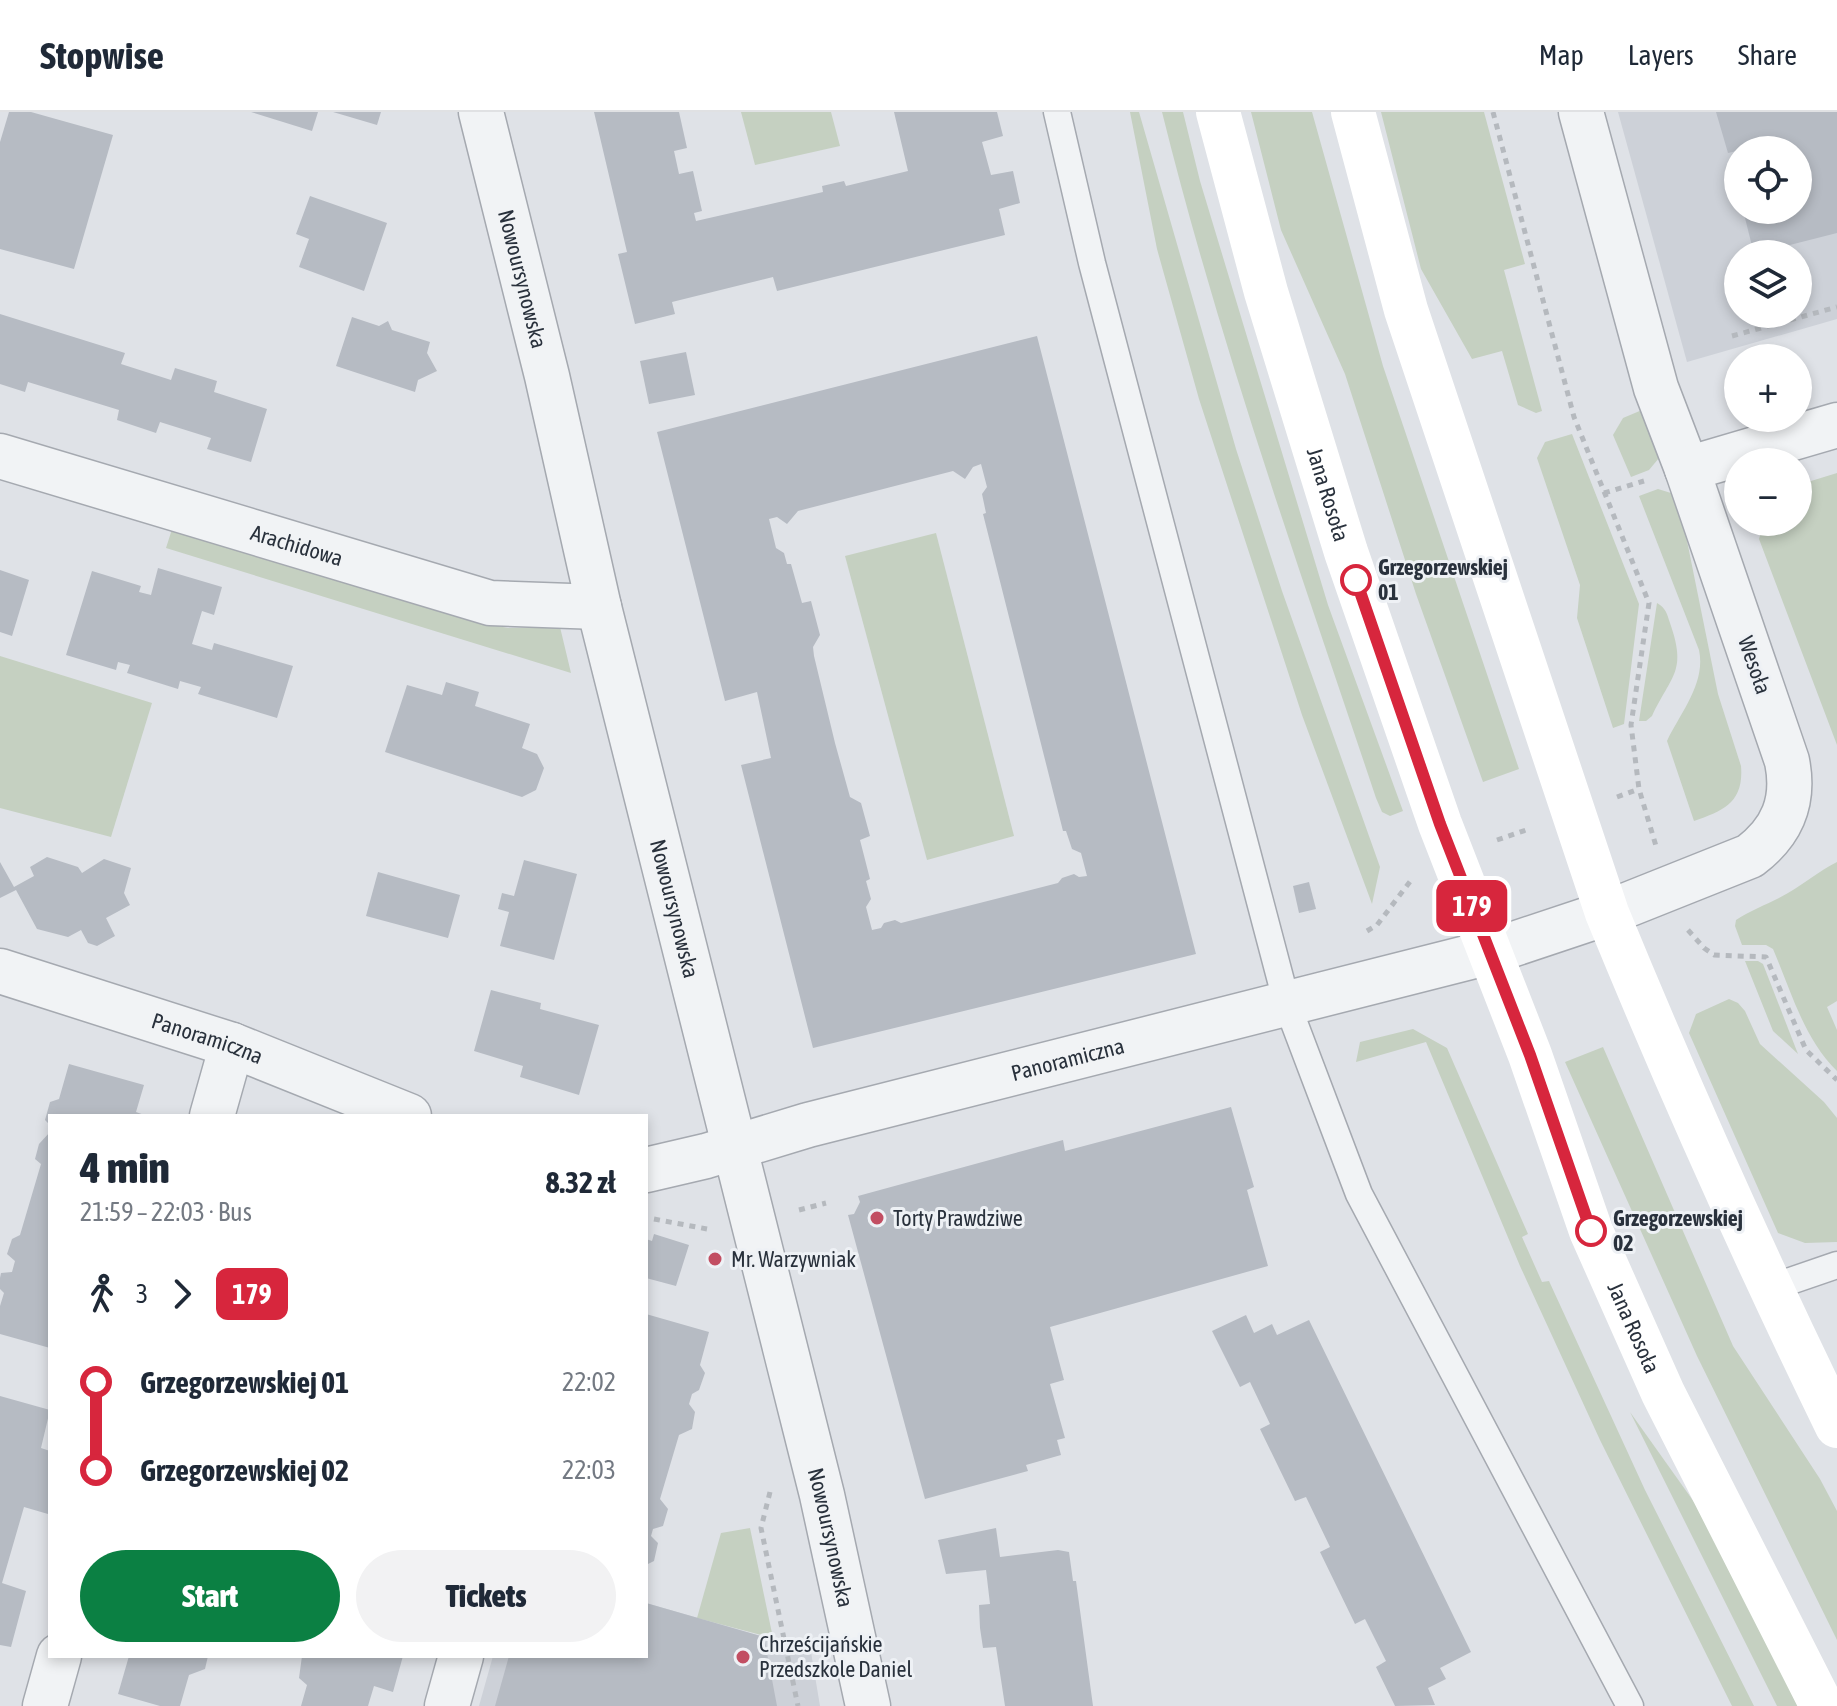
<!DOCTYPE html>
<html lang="en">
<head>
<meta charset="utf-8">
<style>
	body { margin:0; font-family:"Asap Condensed",sans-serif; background:#f2f2f3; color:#1f2937; height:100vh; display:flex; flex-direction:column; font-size:30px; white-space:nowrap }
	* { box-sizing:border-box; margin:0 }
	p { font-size:26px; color:#747a83 }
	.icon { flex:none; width:44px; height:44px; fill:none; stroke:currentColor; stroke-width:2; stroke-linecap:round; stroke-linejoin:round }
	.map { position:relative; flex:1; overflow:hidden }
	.sheet { position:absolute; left:48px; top:1002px; width:600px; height:544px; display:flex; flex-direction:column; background:#fff; border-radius:0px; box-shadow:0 4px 12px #0003 }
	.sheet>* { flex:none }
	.badge { padding:0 16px; border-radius:12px; font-size:28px; line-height:52px }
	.fabs { position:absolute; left:1724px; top:24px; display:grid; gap:16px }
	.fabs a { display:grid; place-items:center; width:88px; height:88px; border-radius:50%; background:#fff; box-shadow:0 4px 12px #0003; font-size:40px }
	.map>.badge { position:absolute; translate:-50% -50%; box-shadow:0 0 0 4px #fff }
	.legs { display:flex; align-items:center; gap:12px; height:88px; padding:0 32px; font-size:26px }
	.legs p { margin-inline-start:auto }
	.summary { display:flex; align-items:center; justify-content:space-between; height:136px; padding:0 32px }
	h1 { font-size:44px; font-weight:800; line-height:60px }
	.action { display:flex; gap:16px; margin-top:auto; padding:16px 32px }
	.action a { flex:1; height:92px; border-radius:48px; background:#0b8043; color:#fff; font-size:32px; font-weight:800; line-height:92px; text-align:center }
	.action a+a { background:#f2f2f3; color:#1f2937 }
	ul { padding:0 32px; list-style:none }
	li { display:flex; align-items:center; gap:28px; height:88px; font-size:30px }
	li i { display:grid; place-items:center; width:12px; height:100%; margin:0 10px; background:currentColor }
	li i::after { content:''; width:20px; height:20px; margin:-10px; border:6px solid; border-radius:50%; background:#fff }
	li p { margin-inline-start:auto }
	li:first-child i { background:linear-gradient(#0000 50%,currentColor 0) }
	li:last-child i { background:linear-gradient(currentColor 50%,#0000 0) }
	header { display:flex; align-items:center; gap:48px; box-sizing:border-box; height:112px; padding:0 40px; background:#fff; border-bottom:2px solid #e0e1e3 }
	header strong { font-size:38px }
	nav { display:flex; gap:44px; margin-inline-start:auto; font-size:28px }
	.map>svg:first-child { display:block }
</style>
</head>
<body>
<header>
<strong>Stopwise</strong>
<nav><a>Map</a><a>Layers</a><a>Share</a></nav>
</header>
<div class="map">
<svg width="1837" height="1594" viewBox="0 0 1837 1594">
	<rect width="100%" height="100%" fill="#dfe2e7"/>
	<!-- built -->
	<g fill="#cdd1d8" fill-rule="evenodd">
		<path d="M1618 0H1837V207L1687 250ZM1738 38H1798V98H1738ZM1738 142H1798V202H1738Z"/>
		<path d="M646 1491 764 1525 809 1528 820 1594H479L493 1544H646Z"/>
	</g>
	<!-- green -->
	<g fill="#c5d0c1">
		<path d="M741 0H831L840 34 755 53Z"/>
		<path d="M1130 0H1139L1236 337 1282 479 1380 755 1372 792 1302 603 1199 287 1157 137Z"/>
		<path d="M1162 0H1183L1200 69 1328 493 1403 699 1390 704 1382 700 1376 686C1300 459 1220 233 1162 0Z"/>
		<path d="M1251 0H1312L1383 254 1519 657 1483 670 1416 482 1345 262 1281 118Z"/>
		<path d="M1381 0H1484L1525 152 1504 158 1542 299 1536 301 1518 293 1502 239 1472 247 1421 157Z"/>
		<path d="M1642 298 1659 346 1649 358 1631 365 1613 323 1623 306Z"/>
		<path d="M1572 322 1639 492 1624 612 1613 616 1577 506 1580 473 1537 346 1545 330Z"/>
		<path d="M1837 361V633L1759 427 1764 410H1798V373Z"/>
		<path d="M1658 377 1671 381 1685 419 1718 582 1741 654C1744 690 1724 699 1694 709L1667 629C1681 600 1706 571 1699 538L1639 384Z"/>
		<path d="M173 414 468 508 508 516 560 515 571 561 166 436Z"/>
		<path d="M936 421 1014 724 927 748 845 444Z"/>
		<path d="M1657 491C1666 496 1667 502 1670 511 1687 560 1672 562 1652 604L1646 609H1639Z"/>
		<path d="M0 544 152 591 111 725 0 696Z"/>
		<path d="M1837 750V889L1827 895 1837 918V959C1804 927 1791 879 1773 837L1766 833H1742L1735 814 1736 808C1752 797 1771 791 1788 781 1805 771 1819 759 1837 750Z"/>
		<path d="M1745 849H1758L1763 852 1798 942 1773 919Z"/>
		<path d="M1729 887 1738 891 1745 899 1760 932 1824 990 1837 1006V1130L1805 1131 1778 1121 1689 921 1696 902Z"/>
		<path d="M1413 917 1447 936 1528 1122 1522 1125 1542 1170 1549 1169 1645 1378 1754 1594H1732L1723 1576 1600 1328 1520 1154 1426 930 1356 950 1360 930Z"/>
		<path d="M1603 935 1733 1234 1820 1367 1837 1399V1528L1697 1244 1565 950Z"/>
		<path d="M1630 1300 1704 1404 1799 1594H1777Z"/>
		<path d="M750 1416 773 1526 697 1506 721 1421Z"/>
	</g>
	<!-- building -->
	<g fill="#b6bbc3" fill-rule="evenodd">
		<path d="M9 0H31L113 23 74 157 0 137V30Z"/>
		<path d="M251 0H318L312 19Z"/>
		<path d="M333 0H381L377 13Z"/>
		<path d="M594 0H679L687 36 674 39 679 62 693 59 702 99 694 101 696 109 823 80 822 74 844 69 846 74 908 59 894 0H997L1003 24 982 30 991 63 1013 59 1020 91 999 97 1005 123 777 179 773 165 672 190 675 202 635 212 618 142 627 140Z"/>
		<path d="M1716 0H1837V121L1754 142 1743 98H1798V38H1741L1728 41Z"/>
		<path d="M310 84 387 111 364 179 299 155 309 127 296 122Z"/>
		<path d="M0 202 125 241 121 252 171 268 175 256 217 269 214 280 267 297 251 350 207 337 211 326 160 310 156 321 117 308 119 298 28 270 25 280 0 272Z"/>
		<path d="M352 205 379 214 388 209 392 218 430 230 427 241 437 259 418 268 415 280 336 254Z"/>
		<path d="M1037 224 1196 842 813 936 741 653 771 646 757 580 725 589 657 320ZM981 352 987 375 982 382 986 401 983 402 1063 719H1066L1072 737 1081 741 1087 764 1079 765 1074 762 1062 766 1058 771 901 811 895 808 884 811 881 816 872 818 866 795 871 787 866 769 870 767 860 728 870 724 861 691 850 685 835 631 814 544 813 535 820 523 811 489 802 491 791 452H787L784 441 776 436 769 407 777 405 787 412 798 399 953 359 965 367 973 355Z"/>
		<path d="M686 240 695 283 649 292 640 249Z"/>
		<path d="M158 456 222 475 214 503 202 499 192 532 212 538 214 531 293 554 277 606 198 582 201 575 180 569 178 577 127 561 130 553 118 550 116 558 66 543 92 459 141 474 139 480 151 483Z"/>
		<path d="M0 458 29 468 12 524 0 520Z"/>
		<path d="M446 570 479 580 475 594 530 612 522 636 537 642 544 656 536 678 522 685 385 640 407 573 442 583Z"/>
		<path d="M47 745 78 755 82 761 104 747 131 756 124 781 130 793 106 806 115 824 97 834 88 831 81 818 68 825 37 817 16 778 0 786V750L14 775 34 764 30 755Z"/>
		<path d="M524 748 577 762 554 848 500 834 509 800 498 797 502 781 514 784Z"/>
		<path d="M378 760 460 783 448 826 366 804Z"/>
		<path d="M1309 770 1316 797 1299 801 1293 774Z"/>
		<path d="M491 878 541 891 540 897 599 913 579 983 520 965 523 954 474 939Z"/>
		<path d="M69 952 144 973 136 1000 147 1004H50V1013L45 1008 50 990 59 987Z"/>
		<path d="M1231 995 1254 1075 1247 1078 1268 1154 1050 1215 1064 1268 1050 1272 1065 1326 1057 1328 1061 1343 1026 1353 1028 1359 925 1387 848 1103 854 1102 860 1090 858 1084 1063 1028 1065 1039Z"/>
		<path d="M50 1020V1236L0 1222V1194L4 1181 0 1177V1166L1 1161 12 1160 15 1149 7 1142 12 1127 20 1123 41 1052 35 1047 39 1032Z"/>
		<path d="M654 1122 689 1133 676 1174 646 1166V1127L652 1129Z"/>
		<path d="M646 1202 709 1220 700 1253 705 1261 699 1278 692 1282 689 1292 695 1300 692 1317 679 1323 660 1387 668 1397 663 1414 653 1417 651 1424 658 1431 654 1449 646 1453Z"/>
		<path d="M1246 1203 1254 1221 1272 1212 1277 1223 1309 1208 1471 1540 1440 1556 1446 1567 1428 1576 1435 1593 1395 1594 1376 1555 1386 1549 1365 1507 1355 1512 1320 1440 1330 1435 1306 1385 1295 1389 1260 1317 1270 1312 1250 1270 1240 1275 1212 1219Z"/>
		<path d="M0 1284 50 1298 41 1336 50 1339V1396L48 1402 24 1395 2 1471 26 1479 11 1535 0 1533Z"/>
		<path d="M996 1416 1000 1445 1058 1438 1069 1440 1073 1469H1076L1093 1594H1005L996 1535 983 1536 980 1516 979 1493 990 1492 986 1458 946 1462 938 1428Z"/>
		<path d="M646 1491 764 1525 777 1594H495L509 1544H646Z"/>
		<path d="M129 1544H208L205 1557 189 1563 180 1594H160L118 1582Z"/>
		<path d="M302 1544H403L393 1580 374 1574 368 1594H301L307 1573 299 1566Z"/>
	</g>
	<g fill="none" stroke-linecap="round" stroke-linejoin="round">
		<!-- lane casing -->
		<g stroke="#a5a9b0" stroke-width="29">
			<g id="lane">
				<path d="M1057 0 1092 151 1287 892 1359 1082 1630 1594"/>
				<path d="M1770 1176 1837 1153"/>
			</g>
		</g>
		<!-- street casing -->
		<g stroke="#a5a9b0" stroke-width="47">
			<g id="street">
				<path id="s1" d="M481 0 547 264 599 495 822 1383 868 1594"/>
				<path d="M1581 0 1656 276 1687 357"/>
				<path id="s2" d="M0 344 490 491 599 495"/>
				<path id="s3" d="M0 859 232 933 409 1004"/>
				<path d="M212 1004 232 933"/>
				<path id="s4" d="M646 1058 706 1044 808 1013 1490 840 1607 801 1750 744C1783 719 1795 689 1787 649L1687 357 1837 313"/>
				<path d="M45 1594 59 1544"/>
				<path d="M447 1594 461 1544"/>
			</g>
		</g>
		<!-- path -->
		<g stroke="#b5b9be" stroke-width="5" stroke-dasharray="6 6" stroke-linecap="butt">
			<path d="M1493 0 1574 305 1649 491 1631 613 1639 677 1656 734"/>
			<path d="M1732 224 1837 195"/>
			<path d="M1604 381 1644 369"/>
			<path d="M1617 685 1639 677"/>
			<path d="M1497 728 1529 717"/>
			<path d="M1688 818 1704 836 1714 843 1766 845 1806 938 1837 968"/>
			<path d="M1367 819 1377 813 1412 767"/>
			<path d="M799 1098 826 1091"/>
			<path d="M654 1107 707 1117"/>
			<path d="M770 1380 761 1416 798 1594"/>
		</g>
		<!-- lane -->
		<use href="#lane" stroke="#f1f3f5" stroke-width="26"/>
		<!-- street -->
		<use href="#street" stroke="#f1f3f5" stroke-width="44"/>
		<!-- secondary -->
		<g stroke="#fff" stroke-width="44">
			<path id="s5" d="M1218 0 1266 180 1346 440 1440 712 1530 943 1591 1119 1663 1281 1822 1594"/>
			<path d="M1353 0 1406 198 1607 801C1678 974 1755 1146 1837 1314"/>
		</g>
	</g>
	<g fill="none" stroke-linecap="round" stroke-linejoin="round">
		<!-- line-1 casing -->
		<g stroke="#fff" stroke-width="18">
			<path id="line-1" d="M1356 468 1440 712 1530 943 1591 1119"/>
		</g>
		<!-- line-1 -->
		<use href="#line-1" stroke="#d7263d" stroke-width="12"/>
	</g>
	<!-- markers -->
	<g fill="#fff" stroke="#d7263d" stroke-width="4">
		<circle cx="1356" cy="468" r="14"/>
		<circle cx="1591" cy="1119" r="14"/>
	</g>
	<g fill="#c24e62" stroke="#eef1f5" stroke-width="3">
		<circle cx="877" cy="1106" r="8"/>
		<circle cx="715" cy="1147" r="8"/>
		<circle cx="743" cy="1545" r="8"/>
	</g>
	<g text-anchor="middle" stroke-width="6" stroke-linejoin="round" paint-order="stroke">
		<!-- street labels -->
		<g font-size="22" fill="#29313c" stroke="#eef1f5">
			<text dy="8" stroke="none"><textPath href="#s1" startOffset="172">Nowoursynowska</textPath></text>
			<text dy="8" stroke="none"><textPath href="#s5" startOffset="398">Jana Rosoła</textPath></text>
			<text dy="8" stroke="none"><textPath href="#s2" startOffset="310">Arachidowa</textPath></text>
			<text transform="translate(1755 553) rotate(71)" y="8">Wesoła</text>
			<text dy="8" stroke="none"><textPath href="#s1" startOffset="820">Nowoursynowska</textPath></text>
			<text dy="8" stroke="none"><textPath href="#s3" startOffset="218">Panoramiczna</textPath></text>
			<text dy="8" stroke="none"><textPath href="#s4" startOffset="436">Panoramiczna</textPath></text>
			<text dy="8" stroke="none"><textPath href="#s5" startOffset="1286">Jana Rosoła</textPath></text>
			<text dy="8" stroke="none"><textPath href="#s1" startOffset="1468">Nowoursynowska</textPath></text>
		</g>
		<!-- stop labels -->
		<g font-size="22" font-weight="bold" fill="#29313c" stroke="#eef1f5" text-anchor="start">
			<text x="1378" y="463">Grzegorzewskiej<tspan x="1378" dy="25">01</tspan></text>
			<text x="1613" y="1114">Grzegorzewskiej<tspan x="1613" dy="25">02</tspan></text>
		</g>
		<!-- poi labels -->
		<g font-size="22" fill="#29313c" stroke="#eef1f5" text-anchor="start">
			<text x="893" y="1114">Torty Prawdziwe</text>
			<text x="731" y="1155">Mr. Warzywniak</text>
			<text x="759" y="1540">Chrześcijańskie<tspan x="759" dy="25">Przedszkole Daniel</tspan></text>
		</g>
	</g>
</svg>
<div class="fabs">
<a><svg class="icon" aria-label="locate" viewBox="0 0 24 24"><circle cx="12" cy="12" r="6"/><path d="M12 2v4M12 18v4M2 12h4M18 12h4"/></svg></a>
<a><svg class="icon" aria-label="layers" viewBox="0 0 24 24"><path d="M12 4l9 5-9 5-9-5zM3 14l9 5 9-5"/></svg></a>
<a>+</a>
<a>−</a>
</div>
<b class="badge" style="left:1472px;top:794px;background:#d7263d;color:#fff">179</b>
<section class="sheet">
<div class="summary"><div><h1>4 min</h1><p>21:59 – 22:03 · Bus</p></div><b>8.32 zł</b></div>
<div class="legs"><svg class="icon" aria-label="walk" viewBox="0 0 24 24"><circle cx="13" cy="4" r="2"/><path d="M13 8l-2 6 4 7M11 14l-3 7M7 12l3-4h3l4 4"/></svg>3<svg class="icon" aria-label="forward" viewBox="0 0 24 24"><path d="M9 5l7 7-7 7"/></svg><b class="badge" style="background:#d7263d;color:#fff">179</b></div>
<ul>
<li><i style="color:#d7263d"></i><b>Grzegorzewskiej 01</b><p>22:02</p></li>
<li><i style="color:#d7263d"></i><b>Grzegorzewskiej 02</b><p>22:03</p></li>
</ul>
<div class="action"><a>Start</a><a>Tickets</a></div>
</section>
</div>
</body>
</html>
